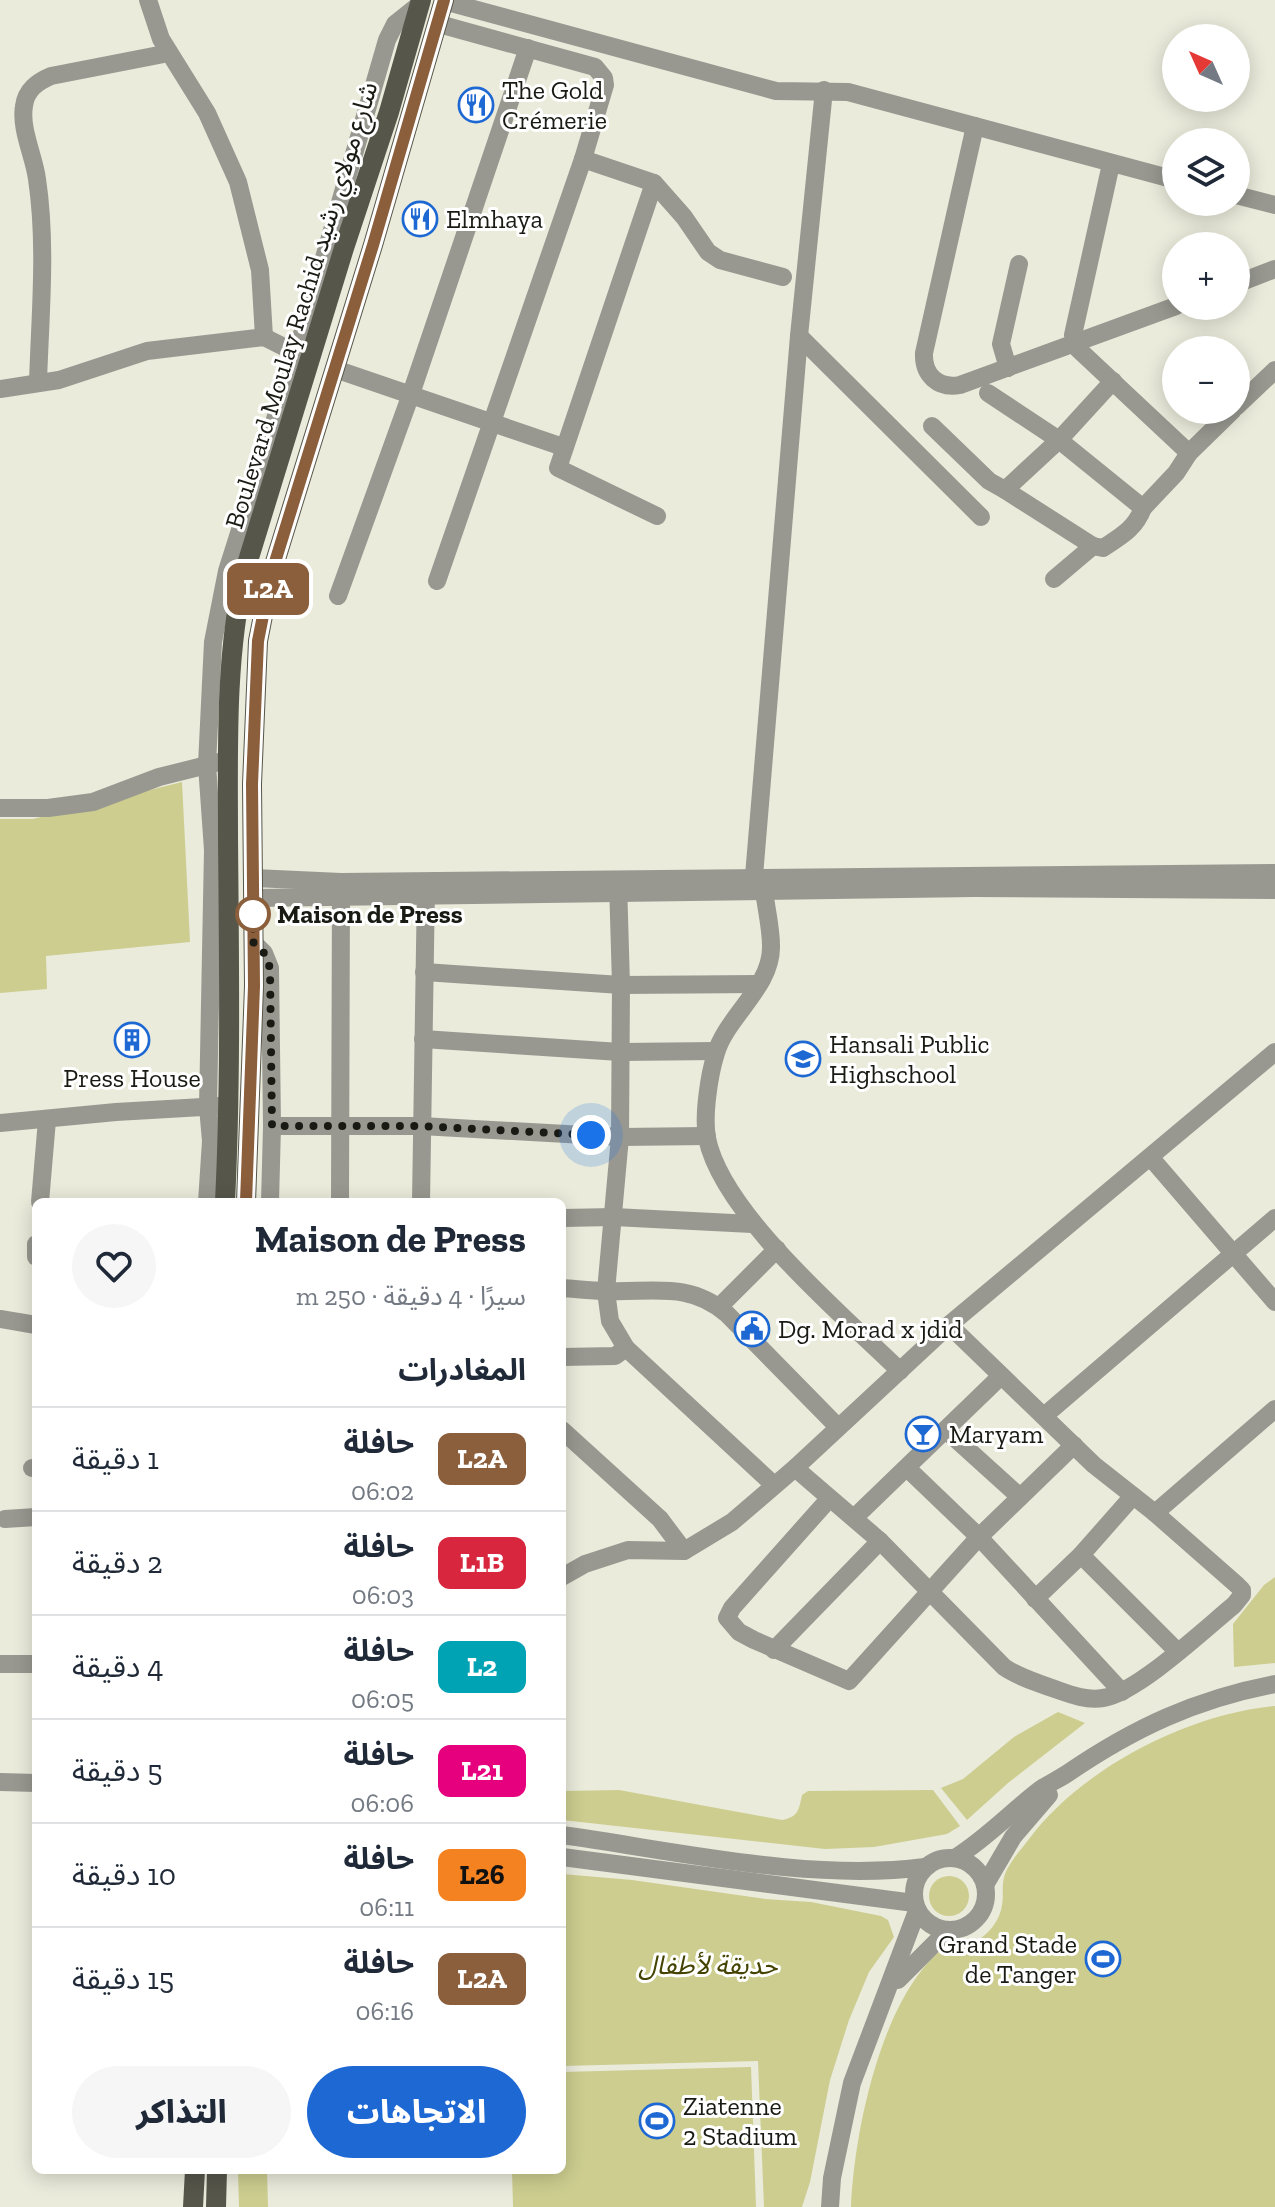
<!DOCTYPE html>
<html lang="ar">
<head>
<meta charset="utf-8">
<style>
	body { margin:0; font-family:"Zilla Slab","Noto Sans Arabic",serif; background:#f6f6f7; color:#1f2937; direction:rtl; height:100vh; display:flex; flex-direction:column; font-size:30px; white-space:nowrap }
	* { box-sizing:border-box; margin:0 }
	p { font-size:26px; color:#747a83 }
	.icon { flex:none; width:44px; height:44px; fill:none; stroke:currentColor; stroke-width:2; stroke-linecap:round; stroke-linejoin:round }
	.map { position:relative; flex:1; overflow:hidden; direction:ltr }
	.side { position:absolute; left:32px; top:1198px; width:534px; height:976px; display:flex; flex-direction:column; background:#fff; border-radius:12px; box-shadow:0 4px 20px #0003; direction:rtl }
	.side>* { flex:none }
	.badge { padding:0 16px; border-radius:12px; font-size:28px; line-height:52px }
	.needle { width:52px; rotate:315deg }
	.tools { position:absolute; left:1162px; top:24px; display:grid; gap:16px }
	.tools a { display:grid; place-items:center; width:88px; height:88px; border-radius:50%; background:#fff; box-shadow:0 4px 20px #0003; font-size:40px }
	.you { position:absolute; width:40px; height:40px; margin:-20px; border:6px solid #fff; border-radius:50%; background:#1a73e8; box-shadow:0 0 0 12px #1a73e833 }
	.map>.badge { position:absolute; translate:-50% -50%; box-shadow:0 0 0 4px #fff }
	h2 { padding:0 40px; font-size:30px; line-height:72px }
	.round { display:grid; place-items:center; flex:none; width:84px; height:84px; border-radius:42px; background:#f6f6f7 }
	.headline { display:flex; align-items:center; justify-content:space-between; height:136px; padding:0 40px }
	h1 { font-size:38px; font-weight:800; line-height:60px }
	.primary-button { display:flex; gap:16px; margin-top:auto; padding:16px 40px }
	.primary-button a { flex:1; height:92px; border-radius:48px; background:#1d68d3; color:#fff; font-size:32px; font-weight:800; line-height:92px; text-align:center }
	.primary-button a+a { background:#f6f6f7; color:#1f2937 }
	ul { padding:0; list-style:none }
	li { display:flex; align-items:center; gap:24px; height:104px; padding:0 40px; border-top:2px solid #e0e1e3 }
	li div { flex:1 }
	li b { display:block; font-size:30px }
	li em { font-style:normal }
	li .badge { min-width:88px; font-weight:700; text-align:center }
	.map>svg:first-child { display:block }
</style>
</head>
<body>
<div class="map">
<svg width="1275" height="2207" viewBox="0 0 1275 2207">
	<rect width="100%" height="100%" fill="#eaebdb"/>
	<!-- green -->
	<g fill="#cccd8f">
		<path d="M182 782 190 942 46 956 47 989 0 993V819H33Z"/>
		<path d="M1275 1577V1663L1234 1667 1233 1624 1264 1585Z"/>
		<path d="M1275 1706V2207H851C854 2132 881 2001 940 1951 967 1953 998 1933 1002 1905 1004 1894 1001 1885 1005 1874 1010 1861 1021 1850 1029 1839 1082 1768 1188 1714 1275 1706Z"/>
		<path d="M1058 1712 1085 1723 1008 1783 967 1820 941 1788 963 1779 1014 1737Z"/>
		<path d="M619 1790 782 1820C798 1817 799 1810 802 1795L808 1791 933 1790 960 1826 947 1834 874 1847 825 1849 562 1820V1791Z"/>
		<path d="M562 1874 632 1880 765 1899 811 1902 881 1916 888 1920 894 1937 869 1972 849 2020 830 2080 810 2182 802 2207H764L758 2061 562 2066Z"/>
		<circle cx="949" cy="1896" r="20"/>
		<path d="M751 2067 756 2207H513L512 2170H562V2072Z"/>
		<path d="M238 2170H267L268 2207H239Z"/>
	</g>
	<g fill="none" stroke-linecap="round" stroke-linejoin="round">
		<!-- minor -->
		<g stroke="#989891" stroke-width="18">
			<path d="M148 0 161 39 207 113 238 182 260 270 264 337"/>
			<path d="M444 1 776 91 848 92 1176 180"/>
			<path d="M975 126 924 353C923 375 938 389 960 385L1176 306"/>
			<path d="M583 159 654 183 684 217 708 252 720 260 783 277"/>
			<path d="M1111 164 1073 335 1078 349 1189 453"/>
			<path d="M654 183 558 468 657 516"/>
			<path d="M1236 195 1275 205"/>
			<path d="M1236 284 1275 269"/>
			<path d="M799 336 981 517"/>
			<path d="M1008 368 1001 344 1019 264"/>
			<path d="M335 369 563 447"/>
			<path d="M38 383C40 316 47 246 37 179 34 156 20 129 24 106 26 90 37 82 51 76L169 53"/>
			<path d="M0 389 59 380 147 351 264 337 292 351 303 353"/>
			<path d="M988 393 1059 440 1143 508 1176 473 1189 453 1233 410"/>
			<path d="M1236 407 1275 370"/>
			<path d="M932 426 989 481 1005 490 1059 440 1113 381"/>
			<path d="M1005 490 1093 546"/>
			<path d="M1054 579 1093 546 1103 548C1121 536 1135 529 1143 508"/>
			<path d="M437 581 583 159 605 85 604 78 595 67 439 24"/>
			<path d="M338 596 411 394 528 48"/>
			<path d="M0 808H48L93 802 159 777 219 762"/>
			<path d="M754 876 799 336 824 90"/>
			<path d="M253 878 341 882 1275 873"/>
			<path d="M763 879C764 901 771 924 771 946 772 987 727 1016 716 1053 709 1075 703 1116 707 1138 722 1214 844 1316 900 1371"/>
			<path d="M618 882 621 985 620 1137 606 1291 610 1321 626 1348 774 1485"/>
			<path d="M253 898 974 888 1275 890"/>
			<path d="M253 942 264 953 270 968 272 1126 270 1202"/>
			<path d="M424 972 621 985 759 984"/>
			<path d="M423 1039 620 1052 716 1051"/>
			<path d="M0 1123 116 1112 220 1106"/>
			<path d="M272 1126H421L620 1137 707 1136"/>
			<path d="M1151 1158 1275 1302"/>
			<path d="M40 1202 47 1120"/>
			<path d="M207 1202 211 1141 208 1107 213 850 207 765 213 642 227 571 302 334 387 40 395 24 420 4"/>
			<path d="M340 1202 341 885"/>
			<path d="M421 1202 426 885"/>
			<path d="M562 1218 614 1217 752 1224"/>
			<path d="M36 1244V1257"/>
			<path d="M562 1288C577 1289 592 1291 606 1291 652 1293 689 1281 727 1314L838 1427"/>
			<path d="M719 1307 777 1249"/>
			<path d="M0 1319 36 1325"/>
			<path d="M562 1357 615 1356 626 1348"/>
			<path d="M1044 1416 1275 1218"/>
			<path d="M562 1430 660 1519 684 1551"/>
			<path d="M947 1431 1020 1497"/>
			<path d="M32 1468H36"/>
			<path d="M795 1468 880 1541 1004 1667C1018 1677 1033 1681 1049 1687 1067 1693 1084 1701 1103 1698 1137 1693 1206 1628 1234 1605L1242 1595V1590L1237 1585 1155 1513 1094 1465 949 1325"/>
			<path d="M907 1468 979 1537 1122 1692"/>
			<path d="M829 1499 732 1608 727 1618 739 1632 754 1640 849 1681 979 1537 1074 1445"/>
			<path d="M1155 1513 1275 1409"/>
			<path d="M855 1517 1001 1376"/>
			<path d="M5 1519 36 1517"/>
			<path d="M1081 1555 1178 1652"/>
			<path d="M562 1577 585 1564 628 1550 684 1551 732 1522 795 1468 949 1325 1275 1052"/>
			<path d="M1035 1599 1081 1555 1133 1496"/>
			<path d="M774 1650 880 1541"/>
			<path d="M0 1664H36"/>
			<path d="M0 1782 36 1783"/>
			<path d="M562 1835C677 1851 810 1882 925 1867"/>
			<path d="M562 1857 914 1903"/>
			<circle cx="950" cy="1894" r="36"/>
			<path d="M955 1858C987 1838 1012 1811 1041 1789 1050 1783 1059 1779 1068 1773 1134 1728 1196 1699 1275 1684"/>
			<path d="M985 1885 1013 1837 1049 1795"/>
			<path d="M898 1980 947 1931"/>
			<path d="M830 2207 832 2178 852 2083 917 1911"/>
		</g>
		<!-- major -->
		<g stroke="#56564b" stroke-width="20">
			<path d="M225 1202C231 1080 229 958 228 836 228 749 225 660 244 574L344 248 389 112 421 0"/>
			<path d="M246 1202 254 986 252 784 258 641 271 575 373 245 444 0"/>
			<path d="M193 2207 195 2170"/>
			<path d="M216 2207 217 2170"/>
		</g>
	</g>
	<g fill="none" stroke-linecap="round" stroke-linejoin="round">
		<!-- line casing -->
		<g stroke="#fff" stroke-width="18">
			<path id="line" d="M246 1202 254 986 252 784 258 641 271 575 373 245 444 0"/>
		</g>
		<!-- line -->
		<use href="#line" stroke="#8b5e3c" stroke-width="12"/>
		<!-- walk -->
		<path stroke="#1a1a14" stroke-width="8" stroke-dasharray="0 14.4" d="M253 914V942L264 953 270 968 272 1126H421L591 1135"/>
	</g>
	<!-- icons -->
	<defs>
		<g id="restaurant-ring" transform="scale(1.8)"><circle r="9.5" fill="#fff" stroke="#1d68d3" stroke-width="1.5"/><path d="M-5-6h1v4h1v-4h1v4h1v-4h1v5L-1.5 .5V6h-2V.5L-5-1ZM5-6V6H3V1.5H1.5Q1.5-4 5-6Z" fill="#1d68d3"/></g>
		<g id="building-ring" transform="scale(1.8)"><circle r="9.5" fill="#fff" stroke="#1d68d3" stroke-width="1.5"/><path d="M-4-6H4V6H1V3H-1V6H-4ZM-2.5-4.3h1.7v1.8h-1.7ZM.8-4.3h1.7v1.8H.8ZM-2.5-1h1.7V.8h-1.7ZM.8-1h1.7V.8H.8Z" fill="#1d68d3"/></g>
		<g id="school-ring" transform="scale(1.8)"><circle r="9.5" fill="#fff" stroke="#1d68d3" stroke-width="1.5"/><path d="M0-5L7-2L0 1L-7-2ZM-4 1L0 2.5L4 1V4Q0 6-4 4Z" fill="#1d68d3"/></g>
		<g id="civic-ring" transform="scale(1.8)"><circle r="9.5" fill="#fff" stroke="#1d68d3" stroke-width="1.5"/><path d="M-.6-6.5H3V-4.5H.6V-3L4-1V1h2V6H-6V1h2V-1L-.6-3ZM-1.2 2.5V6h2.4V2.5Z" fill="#1d68d3"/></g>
		<g id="bar-ring" transform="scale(1.8)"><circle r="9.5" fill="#fff" stroke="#1d68d3" stroke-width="1.5"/><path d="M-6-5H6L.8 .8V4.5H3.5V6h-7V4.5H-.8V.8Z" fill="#1d68d3"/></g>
		<g id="stadium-ring" transform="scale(1.8)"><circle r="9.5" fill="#fff" stroke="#1d68d3" stroke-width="1.5"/><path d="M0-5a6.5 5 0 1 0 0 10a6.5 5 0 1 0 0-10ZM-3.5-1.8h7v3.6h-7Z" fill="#1d68d3"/></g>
	</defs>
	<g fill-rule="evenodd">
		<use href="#restaurant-ring" x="476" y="105"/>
		<use href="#restaurant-ring" x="420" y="219"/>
		<use href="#building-ring" x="132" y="1040"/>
		<use href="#school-ring" x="803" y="1059"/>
		<use href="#civic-ring" x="752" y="1329"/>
		<use href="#bar-ring" x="923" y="1434"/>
		<use href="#stadium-ring" x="1103" y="1959"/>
		<use href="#stadium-ring" x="657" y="2121"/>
	</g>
	<!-- markers -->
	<circle fill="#fff" stroke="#8b5e3c" stroke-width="4" cx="253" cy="914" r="16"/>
	<g text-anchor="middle" stroke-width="6" stroke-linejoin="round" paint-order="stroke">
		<!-- poi labels -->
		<g font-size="26" fill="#1a1a14" stroke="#fff" text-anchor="start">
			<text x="502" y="99">The Gold<tspan x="502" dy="30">Crémerie</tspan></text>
			<text x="446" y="228">Elmhaya</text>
			<text x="829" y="1053">Hansali Public<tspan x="829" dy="30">Highschool</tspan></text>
			<text x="132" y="1087" text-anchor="middle">Press House</text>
			<text x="778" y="1338">Dg. Morad x jdid</text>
			<text x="949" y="1443">Maryam</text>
			<text x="1077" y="1953" text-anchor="end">Grand Stade<tspan x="1077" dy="30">de Tanger</tspan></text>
			<text x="683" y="2115">Ziatenne<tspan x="683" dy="30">2 Stadium</tspan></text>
		</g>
		<!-- street labels -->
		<g font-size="26" fill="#1a1a14" stroke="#fff">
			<text transform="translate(301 305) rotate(-73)" y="9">Boulevard Moulay Rachid شارع مولاي رشيد</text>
		</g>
		<!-- stop labels -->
		<g font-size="26" font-weight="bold" fill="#1a1a14" stroke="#fff" text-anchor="start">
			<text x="277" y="923">Maison de Press</text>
		</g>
		<!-- park labels -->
		<g font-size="26" font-style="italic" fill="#444301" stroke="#fff">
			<text x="708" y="1974">حديقة لأطفال</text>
		</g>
	</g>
</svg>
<div class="tools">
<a><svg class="needle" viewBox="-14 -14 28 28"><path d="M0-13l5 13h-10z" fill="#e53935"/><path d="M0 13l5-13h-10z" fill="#747a83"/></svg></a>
<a><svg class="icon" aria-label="layers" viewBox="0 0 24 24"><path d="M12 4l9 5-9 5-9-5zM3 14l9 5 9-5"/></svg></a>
<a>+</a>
<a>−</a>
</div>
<div class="you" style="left:591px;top:1135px"></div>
<b class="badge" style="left:268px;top:589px;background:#8b5e3c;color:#fff">L2A</b>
<section class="side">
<div class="headline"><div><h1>Maison de Press</h1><p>سيرًا · 4 دقيقة · 250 m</p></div><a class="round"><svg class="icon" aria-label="heart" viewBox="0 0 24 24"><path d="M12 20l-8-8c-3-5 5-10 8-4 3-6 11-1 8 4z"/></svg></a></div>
<h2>المغادرات</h2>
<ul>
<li><span class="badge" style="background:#8b5e3c;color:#fff">L2A</span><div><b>حافلة</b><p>06:02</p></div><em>1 دقيقة</em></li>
<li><span class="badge" style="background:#d7263d;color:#fff">L1B</span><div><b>حافلة</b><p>06:03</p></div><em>2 دقيقة</em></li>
<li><span class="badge" style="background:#00a3b4;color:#fff">L2</span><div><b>حافلة</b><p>06:05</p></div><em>4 دقيقة</em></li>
<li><span class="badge" style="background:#e6007e;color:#fff">L21</span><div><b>حافلة</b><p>06:06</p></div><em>5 دقيقة</em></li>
<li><span class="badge" style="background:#f58220;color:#111">L26</span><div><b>حافلة</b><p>06:11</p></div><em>10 دقيقة</em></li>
<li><span class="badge" style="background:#8b5e3c;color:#fff">L2A</span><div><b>حافلة</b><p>06:16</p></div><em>15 دقيقة</em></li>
</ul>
<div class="primary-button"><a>الاتجاهات</a><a>التذاكر</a></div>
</section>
</div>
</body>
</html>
